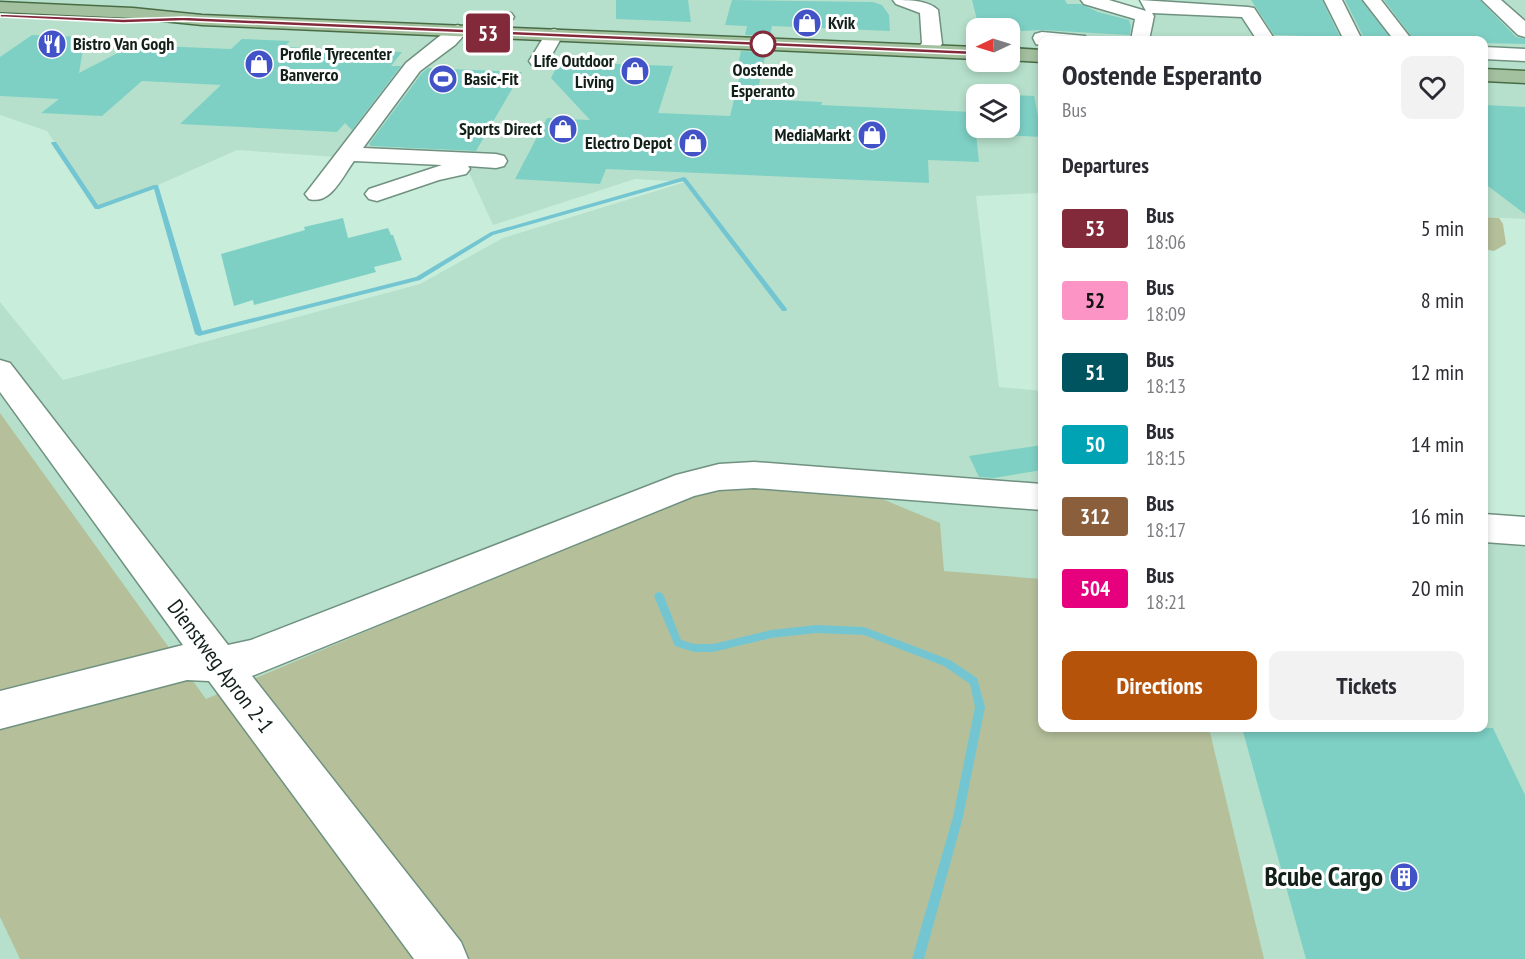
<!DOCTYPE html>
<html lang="en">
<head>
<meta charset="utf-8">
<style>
	body { margin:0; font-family:"PT Sans Narrow",sans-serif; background:#f2f2f3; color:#2b2b33; height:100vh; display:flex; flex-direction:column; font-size:22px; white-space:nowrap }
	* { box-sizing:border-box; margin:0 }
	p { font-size:20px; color:#7c7c81 }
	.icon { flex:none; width:33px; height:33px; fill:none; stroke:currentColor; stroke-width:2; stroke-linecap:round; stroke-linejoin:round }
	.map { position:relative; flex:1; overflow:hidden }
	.sheet { position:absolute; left:1038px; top:36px; width:450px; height:696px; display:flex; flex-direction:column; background:#fff; border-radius:12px; box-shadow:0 3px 9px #0003 }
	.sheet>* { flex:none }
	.badge { padding:0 12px; border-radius:4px; font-size:21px; line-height:39px }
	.needle { width:39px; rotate:266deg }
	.tools { position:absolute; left:966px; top:18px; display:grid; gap:12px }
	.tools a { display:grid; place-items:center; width:54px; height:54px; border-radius:12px; background:#fff; box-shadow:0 3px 9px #0003; font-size:30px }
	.map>.badge { position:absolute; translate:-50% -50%; box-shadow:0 0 0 3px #fff }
	h2 { padding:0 24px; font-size:22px; line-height:54px }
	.round { display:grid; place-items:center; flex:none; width:63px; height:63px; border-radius:12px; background:#f2f2f3 }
	.overview { display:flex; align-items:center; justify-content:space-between; height:102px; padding:0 24px }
	h1 { font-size:28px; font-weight:700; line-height:45px }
	.cta { display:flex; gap:12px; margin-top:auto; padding:12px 24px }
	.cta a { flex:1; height:69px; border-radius:12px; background:#b45309; color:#fff; font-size:24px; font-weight:700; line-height:69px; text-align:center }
	.cta a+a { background:#f2f2f3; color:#2b2b33 }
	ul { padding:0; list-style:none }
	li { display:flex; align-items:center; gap:18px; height:72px; padding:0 24px }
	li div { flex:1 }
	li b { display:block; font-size:22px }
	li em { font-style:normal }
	li .badge { min-width:66px; font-weight:700; text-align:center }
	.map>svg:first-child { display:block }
</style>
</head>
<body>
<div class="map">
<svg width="1525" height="959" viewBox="0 0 1525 959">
	<rect width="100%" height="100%" fill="#c9eddb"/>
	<!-- built -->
	<path fill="#b6e0cb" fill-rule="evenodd" d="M0 0H1106L1150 12 1144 0H1525V219L1484 217V40H1042V200L1039 193 976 196 999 387 1042 391V728H1484V543L1525 547V959H0V302L63 380 420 284 503 238 685 182 635 179 493 225 466 166 237 150 156 186 97 208 47 131 0 115ZM976 28H1010V62H976ZM976 94H1010V128H976Z"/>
	<!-- green -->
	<g fill="#b5c09b">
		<path d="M1484 217 1499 218 1503 224 1506 244 1494 251 1484 249Z"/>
		<path d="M0 413 206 699 677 500 708 489 747 487 875 496 940 523 944 571 1042 579V728H1209L1264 959H20L0 917Z"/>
	</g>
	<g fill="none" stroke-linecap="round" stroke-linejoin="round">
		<!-- stream -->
		<g fill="#73c6d1" fill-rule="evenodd">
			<path d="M52 142H56L98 205 154 185H158L202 331 416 277 491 232 684 177 686 178 787 309 786 311H782L683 181 493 235 420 280 199 336 195 334 154 189 99 209H95L51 143Z"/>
			<path d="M659 592 662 593 664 596 681 640 694 644H713L771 630 816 625 864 627 950 660 977 678 985 707 963 817 924 959H912L953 817 975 707 970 684 944 666 864 635 816 633 771 638 713 652H694L675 646 654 596 656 593Z"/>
		</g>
	</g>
	<!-- building -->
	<g fill="#7ed0c5">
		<path d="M616 0H688L691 22 616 19Z"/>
		<path d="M732 0 873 2 882 5 889 15 890 31 772 26 770 36 745 35 747 26 725 25Z"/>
		<path d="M972 0H1065L1067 4H1081L1098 12 1129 20 1131 26 1130 35 1042 30 1021 31 1020 28H979Z"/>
		<path d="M1251 0H1322L1340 37 1274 35Z"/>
		<path d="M1345 0H1361L1392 40 1364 38Z"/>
		<path d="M1384 0H1480L1516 37 1525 39V44L1484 43V40H1414Z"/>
		<path d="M32 35 85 37 79 73 133 45 231 49 242 39 290 41 284 47 402 52 391 66H401L352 130 345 123 337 132 180 124 221 85 142 81 102 116 41 113 59 99 0 96V57Z"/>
		<path d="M741 51 766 52 756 99 822 102 821 105 972 112 970 89 994 90 995 94H1004H976V128H1010V95L1034 96 1042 137 976 134 979 162 928 160 929 183 606 169 600 184 515 179 547 118 590 120 551 78 559 62 673 66 658 113 730 116 741 71 737 70Z"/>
		<path d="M428 68 522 72 476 151 371 146 369 144 422 73Z"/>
		<path d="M1484 105 1525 107V214L1484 183Z"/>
		<path d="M343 218 348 238 388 228 391 235H393L402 260 374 267 376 272 254 305 253 300 234 306 221 254 305 230 304 227Z"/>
		<path d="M1042 445V470L994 478 979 477 969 456Z"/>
		<path d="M1242 728H1493L1525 795V959H1306Z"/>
	</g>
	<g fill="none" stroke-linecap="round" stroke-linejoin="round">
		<!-- minor casing -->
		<g stroke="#709180" stroke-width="3">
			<g id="minor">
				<path d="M893 0C908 0 928 0 938 10L942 44 932 55H918L915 51 922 43 920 13 896 4Z"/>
				<path d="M1081 0H1109L1146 11 1140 0 1248 7 1254 8 1275 40H1257L1242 17 1152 13 1154 16 1149 40H1131L1135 19 1084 4Z"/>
				<path d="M1324 0H1342L1362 40H1344Z"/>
				<path d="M1363 0H1381L1412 40H1394Z"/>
				<path d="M1482 0H1501L1525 21V37L1518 35Z"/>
				<path d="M505 12 511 13 514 17 511 21 474 38 466 33 455 45 420 71 363 148 496 154 504 156 507 161 504 166 496 168 468 166 470 169 466 174 439 180 377 201 369 199 365 194 369 189 442 165 354 161C342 177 331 205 309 199L305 194 309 189 406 63 451 27 458 25 466 30Z"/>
				<path d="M554 29 561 31 563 35 546 65H532L529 61 545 35 547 31Z"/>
				<path d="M1042 32 1085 36 1087 40H1042V46L1036 44 1033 38 1035 34Z"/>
				<path d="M1484 47 1525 49V61L1484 59Z"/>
				<path d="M0 360 10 363 228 645 251 640 676 475 719 464 754 462 1042 484V510L754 488 719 490 694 496 252 676 461 942 468 959H414L209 681 187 680 0 729V691L183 645 0 392Z"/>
				<path d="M1484 514 1525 517V545L1484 542Z"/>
			</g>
		</g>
		<!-- major casing -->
		<g stroke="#486d46" stroke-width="3">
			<g id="major">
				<path d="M0 2 133 8 202 15 976 47V59L202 25 133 18 0 12Z"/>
				<path d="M1010 48 1042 50V62L1010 60Z"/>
				<path d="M1484 69 1525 71V83L1484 81Z"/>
			</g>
		</g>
		<!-- minor -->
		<use href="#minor" fill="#fff" fill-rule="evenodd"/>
		<!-- major -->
		<use href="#major" fill="#a3c09f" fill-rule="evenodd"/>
	</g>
	<!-- line -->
	<path fill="#822a3a" stroke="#fff" stroke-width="1.5" d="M0 14 123 19 183 17 976 51 980 53 976 55 183 21 123 23 0 17Z"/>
	<!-- icons -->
	<defs>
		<g id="shop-disc" transform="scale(1.5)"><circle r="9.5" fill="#4253c7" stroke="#fff"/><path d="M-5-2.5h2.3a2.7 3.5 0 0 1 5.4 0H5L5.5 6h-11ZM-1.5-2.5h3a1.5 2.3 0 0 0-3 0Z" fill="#fff"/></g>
		<g id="restaurant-disc" transform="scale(1.5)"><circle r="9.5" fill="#4253c7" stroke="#fff"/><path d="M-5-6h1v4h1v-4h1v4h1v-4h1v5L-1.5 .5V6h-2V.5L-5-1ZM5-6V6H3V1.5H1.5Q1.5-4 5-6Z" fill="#fff"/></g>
		<g id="stadium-disc" transform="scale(1.5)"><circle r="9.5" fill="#4253c7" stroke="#fff"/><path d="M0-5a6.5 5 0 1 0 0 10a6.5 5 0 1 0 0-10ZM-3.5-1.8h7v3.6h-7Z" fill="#fff"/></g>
		<g id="building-disc" transform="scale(1.5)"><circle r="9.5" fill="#4253c7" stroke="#fff"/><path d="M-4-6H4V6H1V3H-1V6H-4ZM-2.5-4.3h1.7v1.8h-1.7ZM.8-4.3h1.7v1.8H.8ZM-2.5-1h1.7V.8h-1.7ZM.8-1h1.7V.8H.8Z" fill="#fff"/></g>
	</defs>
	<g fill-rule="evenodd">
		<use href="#shop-disc" x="807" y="23"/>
		<use href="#restaurant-disc" x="52" y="44"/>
		<use href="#shop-disc" x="259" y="64"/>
		<use href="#shop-disc" x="635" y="71"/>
		<use href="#stadium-disc" x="443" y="79"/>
		<use href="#shop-disc" x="563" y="129"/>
		<use href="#shop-disc" x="872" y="135"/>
		<use href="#shop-disc" x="693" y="143"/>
		<use href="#building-disc" x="1404" y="877"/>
	</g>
	<!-- markers -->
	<circle fill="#fff" stroke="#822a3a" stroke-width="3" cx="763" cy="44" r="12"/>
	<g text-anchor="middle" stroke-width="6" stroke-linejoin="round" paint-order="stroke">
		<!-- far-poi labels -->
		<g font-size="18" font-weight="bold" fill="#122019" stroke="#fff" text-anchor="start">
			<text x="828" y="29">Kvik</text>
			<text x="73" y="50">Bistro Van Gogh</text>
			<text x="280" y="60">Profile Tyrecenter<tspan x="280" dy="21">Banverco</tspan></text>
			<text x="614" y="67" text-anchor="end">Life Outdoor<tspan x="614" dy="21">Living</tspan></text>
			<text x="464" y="85">Basic-Fit</text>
			<text x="542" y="135" text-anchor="end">Sports Direct</text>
			<text x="851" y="141" text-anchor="end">MediaMarkt</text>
			<text x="672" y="149" text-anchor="end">Electro Depot</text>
		</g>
		<!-- far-stop labels -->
		<g font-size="18" font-weight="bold" fill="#122019" stroke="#fff">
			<text x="763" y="76">Oostende<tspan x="763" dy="21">Esperanto</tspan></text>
		</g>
		<!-- street labels -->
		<g font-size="22" fill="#122019" stroke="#fff">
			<text transform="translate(221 666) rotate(53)" y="8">Dienstweg Apron 2-1</text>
		</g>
		<!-- near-poi labels -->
		<g font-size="27" font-weight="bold" fill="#122019" stroke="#fff" text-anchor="end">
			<text x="1383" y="886">Bcube Cargo</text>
		</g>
	</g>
</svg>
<div class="tools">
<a><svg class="needle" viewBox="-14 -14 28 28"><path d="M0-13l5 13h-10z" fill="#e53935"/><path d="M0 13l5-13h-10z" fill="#7c7c81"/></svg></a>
<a><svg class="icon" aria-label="layers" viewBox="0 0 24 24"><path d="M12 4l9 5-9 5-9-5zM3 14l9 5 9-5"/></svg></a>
</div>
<b class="badge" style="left:488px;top:33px;background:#822a3a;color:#fff">53</b>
<section class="sheet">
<div class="overview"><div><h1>Oostende Esperanto</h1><p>Bus</p></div><a class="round"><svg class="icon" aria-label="heart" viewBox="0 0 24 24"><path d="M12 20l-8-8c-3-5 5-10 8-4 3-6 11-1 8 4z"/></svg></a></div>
<h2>Departures</h2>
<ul>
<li><span class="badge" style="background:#822a3a;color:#fff">53</span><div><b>Bus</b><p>18:06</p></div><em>5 min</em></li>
<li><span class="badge" style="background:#fc95c5;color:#111">52</span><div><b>Bus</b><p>18:09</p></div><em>8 min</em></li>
<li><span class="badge" style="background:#005460;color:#fff">51</span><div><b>Bus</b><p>18:13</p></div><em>12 min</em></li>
<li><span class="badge" style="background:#00a3b4;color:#fff">50</span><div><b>Bus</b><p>18:15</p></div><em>14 min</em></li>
<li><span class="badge" style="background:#8b5e3c;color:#fff">312</span><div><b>Bus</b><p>18:17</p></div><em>16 min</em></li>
<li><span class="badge" style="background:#e6007e;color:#fff">504</span><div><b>Bus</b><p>18:21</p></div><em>20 min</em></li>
</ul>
<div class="cta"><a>Directions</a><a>Tickets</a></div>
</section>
</div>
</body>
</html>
